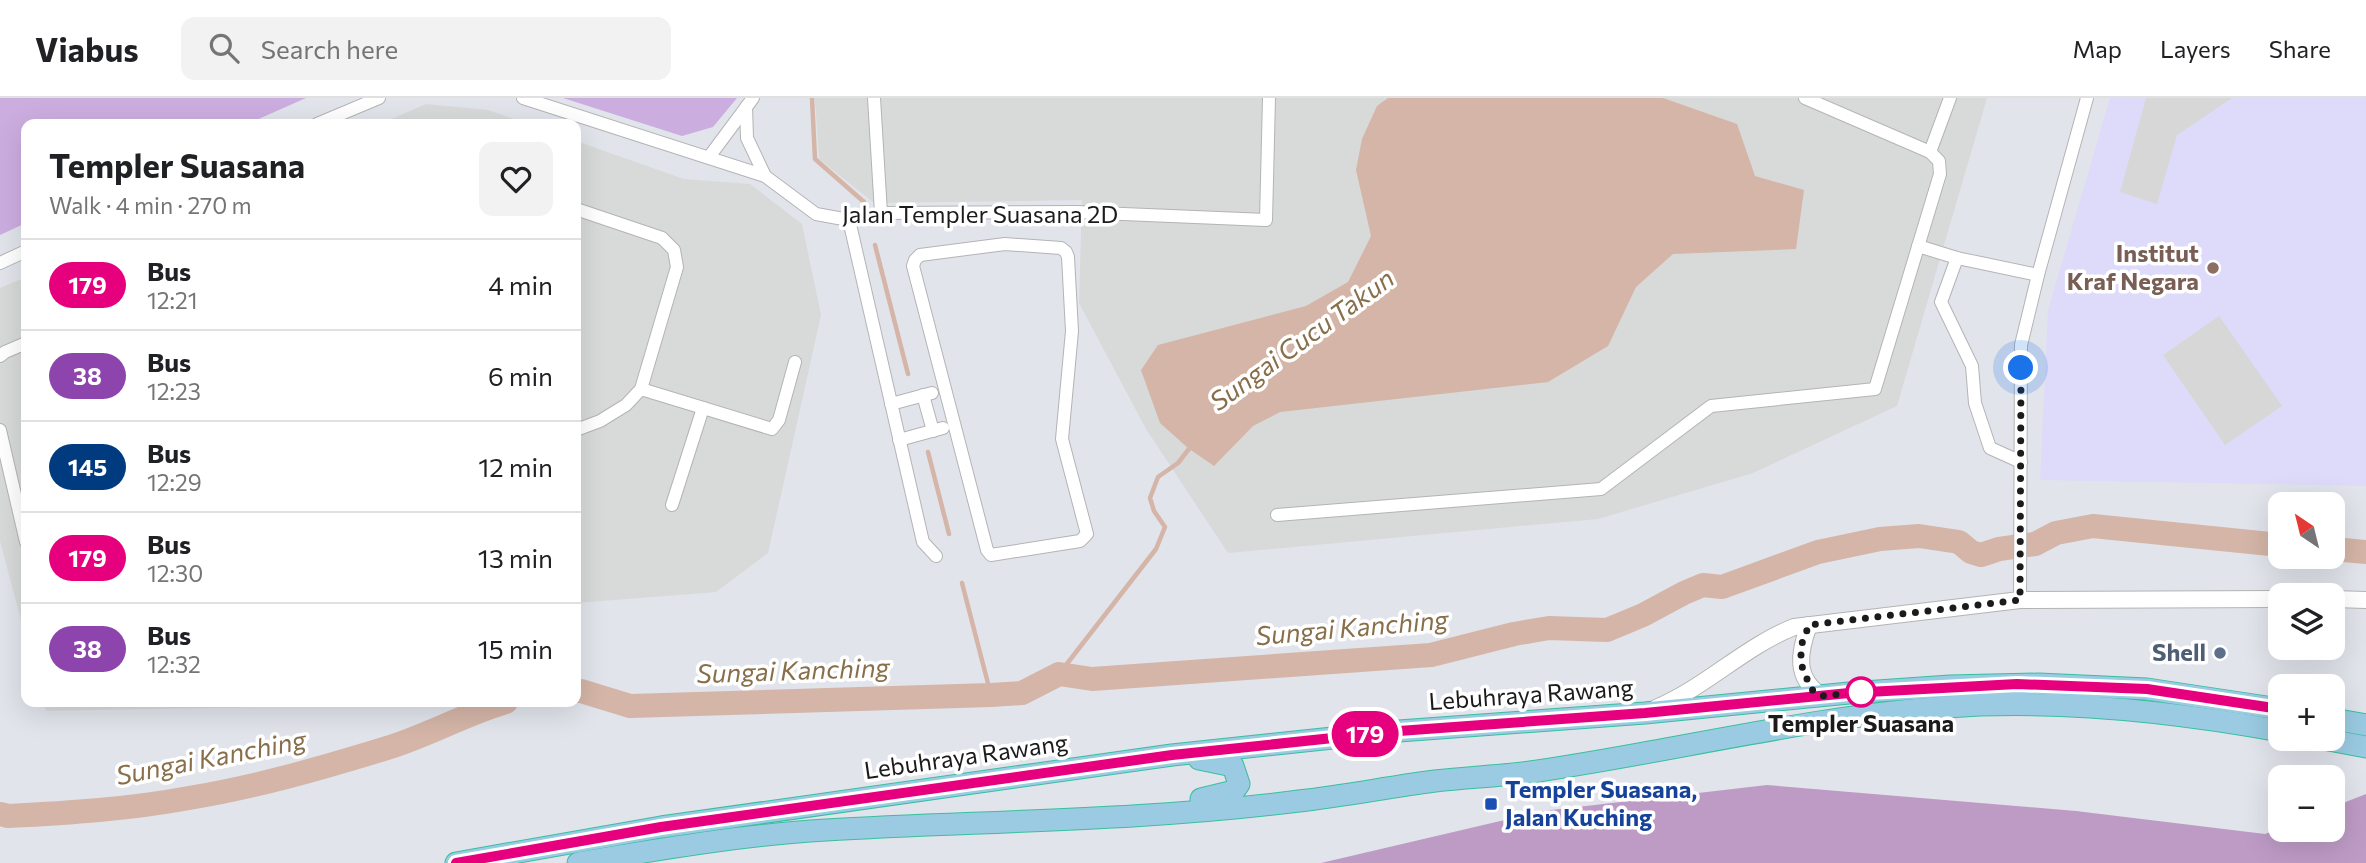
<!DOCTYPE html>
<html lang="en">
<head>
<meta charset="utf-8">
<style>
	body { margin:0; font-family:Commissioner,sans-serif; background:#f2f2f2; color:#202124; height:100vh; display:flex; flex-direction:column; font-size:26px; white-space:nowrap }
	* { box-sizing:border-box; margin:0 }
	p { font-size:23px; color:#757577 }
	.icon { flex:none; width:38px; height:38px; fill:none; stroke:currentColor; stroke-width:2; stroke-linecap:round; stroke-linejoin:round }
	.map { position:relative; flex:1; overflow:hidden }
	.panel { position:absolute; left:21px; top:21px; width:560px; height:588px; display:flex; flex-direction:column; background:#fff; border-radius:14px; box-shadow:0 7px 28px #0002 }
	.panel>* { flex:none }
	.badge { padding:0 14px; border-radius:23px; font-size:24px; line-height:46px }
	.needle { width:46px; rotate:325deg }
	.tools { position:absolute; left:2268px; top:394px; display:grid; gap:14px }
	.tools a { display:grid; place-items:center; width:77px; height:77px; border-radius:14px; background:#fff; box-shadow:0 7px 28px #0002; font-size:35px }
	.you { position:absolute; width:35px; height:35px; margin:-18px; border:5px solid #fff; border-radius:50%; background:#1a73e8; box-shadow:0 0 0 10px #1a73e833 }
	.map>.badge { position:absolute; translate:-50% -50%; box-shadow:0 0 0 4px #fff }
	.round { display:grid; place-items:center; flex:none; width:74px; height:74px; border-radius:14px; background:#f2f2f2 }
	.headline { display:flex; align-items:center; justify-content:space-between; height:119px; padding:0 28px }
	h1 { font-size:33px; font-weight:700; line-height:52px }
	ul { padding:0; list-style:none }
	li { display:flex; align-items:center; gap:21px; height:91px; padding:0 28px; border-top:2px solid #e0e0e0 }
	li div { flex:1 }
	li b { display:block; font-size:26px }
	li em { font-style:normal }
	li .badge { min-width:77px; font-weight:700; text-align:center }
	header { display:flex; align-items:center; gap:42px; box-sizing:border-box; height:98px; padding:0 35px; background:#fff; border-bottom:2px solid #e0e0e0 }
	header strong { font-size:33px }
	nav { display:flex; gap:38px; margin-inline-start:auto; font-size:24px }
	.search { width:490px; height:63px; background:#f2f2f2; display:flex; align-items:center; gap:18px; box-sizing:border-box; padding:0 24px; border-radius:14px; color:#757577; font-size:26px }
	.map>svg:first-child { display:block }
</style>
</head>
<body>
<header>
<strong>Viabus</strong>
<div class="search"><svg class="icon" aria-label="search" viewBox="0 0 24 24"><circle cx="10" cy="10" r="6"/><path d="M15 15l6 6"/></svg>Search here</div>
<nav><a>Map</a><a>Layers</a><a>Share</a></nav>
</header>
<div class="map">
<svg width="2366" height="765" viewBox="0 0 2366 765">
	<rect width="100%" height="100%" fill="#e1e4eb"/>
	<!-- residential -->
	<g fill="#d8d9d9">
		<path d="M815 0H1987L1897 308 1753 375 1598 421 1228 455 1146 331 1079 205 1082 102 874 105 819 61Z"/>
		<path d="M426 6 488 12 528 26H380Z"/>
		<path d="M576 43 684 81 750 86 802 126 821 217 768 455 716 494 576 505Z"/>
		<path d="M26 179V541L0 443V190Z"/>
		<path d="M43 604H374L361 607 46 613Z"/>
	</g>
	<!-- education -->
	<path fill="#dedbfa" d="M2110 0H2366V388L2040 382 2048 212Z"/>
	<!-- grass -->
	<g fill="#ccade0">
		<path d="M0 0H306L247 26H26V125L0 137Z"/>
		<path d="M563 0H737L713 29 682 38Z"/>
	</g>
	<!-- forest -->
	<path fill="#bd9bc5" d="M1767 687 2076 713 2265 736 2280 730V732H2333V709L2366 696V765H1321L1543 713Z"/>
	<!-- parking -->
	<g fill="#d7d7d7">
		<path d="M2146 0H2232L2177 37 2157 106 2120 94Z"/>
		<path d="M2219 218 2282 308 2225 347 2163 257Z"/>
	</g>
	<!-- water -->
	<path fill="#d4b5a7" d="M1388 0H1663L1737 26 1755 78 1804 92 1796 151 1673 156 1636 189 1608 248 1548 284 1280 314 1253 328 1214 368 1188 350 1160 325 1141 272 1158 247 1306 208 1348 184 1371 138 1356 72 1362 41 1377 8Z"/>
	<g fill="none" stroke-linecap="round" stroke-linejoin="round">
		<!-- stream -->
		<g stroke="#d4b5a7" stroke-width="4.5">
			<path d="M812 0 815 61 864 104"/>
			<path d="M875 147 908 276"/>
			<path d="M928 354 949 436"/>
			<path d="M962 485 991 597"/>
			<path d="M1059 576 1156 451 1165 429 1154 413 1150 400 1158 379 1178 365 1192 347"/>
		</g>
		<!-- river -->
		<g stroke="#d4b5a7" stroke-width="24">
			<path d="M2333 451 2366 454"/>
			<path d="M576 593H581L630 608 991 597 1022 595 1059 576 1092 581 1431 557 1514 536 1549 530 1607 532 1643 517 1684 495 1703 487 1722 489 1818 454 1880 441 1919 438 1959 444 1971 454 1981 457 1999 451 2035 446 2056 435 2093 428 2280 447"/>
			<path d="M0 716 8 718C69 715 130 711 189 700 256 689 322 670 387 650 427 638 465 616 506 604"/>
		</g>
		<!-- minor casing -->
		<g stroke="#b4b4b4" stroke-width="14">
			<g id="minor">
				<path d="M523 0 765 78 816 116 849 122 881 115 1076 114 1266 122 1269 0"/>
				<path d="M874 0 881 115"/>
				<path d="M746 9 747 40 765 78"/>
				<path d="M317 26 379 0"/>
				<path d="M1930 54 1950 0"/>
				<path d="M709 59 753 0"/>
				<path d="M576 111 662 140 674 152 677 169 641 291 626 307 600 323 576 332"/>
				<path d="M849 122 923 444 936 458"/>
				<path d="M1005 146 1061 150 1066 154 1068 159 1072 233 1062 341 1087 436 1080 443 991 457 987 452 913 168 915 162 920 157Z"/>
				<path d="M1918 148 1957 160 2038 177"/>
				<path d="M1957 160 1941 204 1972 268 1975 305 1990 350 2021 364"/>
				<path d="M0 165 26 153"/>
				<path d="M0 258 5 254 26 245"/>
				<path d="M641 291 772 331 779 322 795 264"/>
				<path d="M923 297 933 333"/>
				<path d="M891 306 932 295"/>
				<path d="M0 332 26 444"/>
				<path d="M899 342 943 330"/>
				<path d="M672 407 703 310"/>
				<path d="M1277 417 1601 391 1711 308 1875 291 1940 76 1939 63 1930 54 1805 0"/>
				<path d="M2020 502 2021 247 2038 177 2087 0"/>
			</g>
		</g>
		<!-- tertiary casing -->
		<g stroke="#b4b4b4" stroke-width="18">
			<g id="tertiary">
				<path d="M2333 501 2366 502"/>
				<path d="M1809 527C1799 554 1794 580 1822 598"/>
				<path d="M1656 610C1706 589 1744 549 1794 529L2020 502 2280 501"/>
			</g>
		</g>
		<!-- trunk casing -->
		<g stroke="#39bf9e" stroke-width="23">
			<g id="trunk">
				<path d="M2333 621 2366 627"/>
				<path d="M2318 640 2366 649"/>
				<path d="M1199 661 1233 668 1239 686 1234 693 1201 701"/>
				<path d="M456 765 661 729 1172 657 1399 633 1645 615 1849 595 1950 588 2039 586 2147 591 2280 611"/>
				<path d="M578 765C660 751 743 737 826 732 983 723 1142 723 1299 703 1344 698 1389 689 1435 683 1469 679 1504 678 1538 673 1674 653 1808 619 1946 609 2058 601 2170 613 2280 633"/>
			</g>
		</g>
		<!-- minor -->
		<use href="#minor" stroke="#fff" stroke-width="12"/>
		<!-- tertiary -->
		<use href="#tertiary" stroke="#fff" stroke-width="16"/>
		<!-- trunk -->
		<use href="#trunk" stroke="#9acbe2" stroke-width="21"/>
	</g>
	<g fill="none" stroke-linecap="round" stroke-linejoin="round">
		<!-- line casing -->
		<g stroke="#fff" stroke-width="16">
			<path id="line" d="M456 765 661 729 1172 657 1399 633 1645 615 1849 595 2017 586 2147 591 2280 611"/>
		</g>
		<!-- line -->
		<use href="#line" stroke="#e6007e" stroke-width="10"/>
		<!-- walk -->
		<path stroke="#1b1b1b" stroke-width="7" stroke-dasharray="0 12.6" d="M1861 594 1822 598 1811 591 1801 566V548L1809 527 2020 502 2021 270"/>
	</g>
	<!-- markers -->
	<circle fill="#8d6e63" stroke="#fff" stroke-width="2.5" cx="2213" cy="170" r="7"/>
	<circle fill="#5c6f8a" stroke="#fff" stroke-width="2.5" cx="2220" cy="555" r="7"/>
	<circle fill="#fff" stroke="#e6007e" stroke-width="3.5" cx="1861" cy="594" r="14"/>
	<rect fill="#1a4fb4" stroke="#fff" stroke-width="2.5" x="1484" y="699" width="14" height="14" rx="3.5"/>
	<g text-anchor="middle" stroke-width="7" stroke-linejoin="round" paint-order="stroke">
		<!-- street labels -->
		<g font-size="24" fill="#1b1b1b" stroke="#fff">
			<text x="980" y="125">Jalan Templer Suasana 2D</text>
			<text transform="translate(1531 597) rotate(-4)" y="8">Lebuhraya Rawang</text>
			<text transform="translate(966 659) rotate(-8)" y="8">Lebuhraya Rawang</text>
		</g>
		<!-- education labels -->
		<g font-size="24" font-weight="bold" fill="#785e54" stroke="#fff" text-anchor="end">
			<text x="2199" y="164">Institut<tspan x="2199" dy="28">Kraf Negara</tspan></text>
		</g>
		<!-- service labels -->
		<g font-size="24" font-weight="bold" fill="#4e5e75" stroke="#fff" text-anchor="end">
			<text x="2206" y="563">Shell</text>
		</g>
		<!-- stop labels -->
		<g font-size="24" font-weight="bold" fill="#1b1b1b" stroke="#fff">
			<text x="1861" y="634">Templer Suasana</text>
		</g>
		<!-- transit labels -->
		<g font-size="24" font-weight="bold" fill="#164399" stroke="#fff" text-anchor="start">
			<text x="1505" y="700">Templer Suasana,<tspan x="1505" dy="28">Jalan Kuching</tspan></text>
		</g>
		<!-- water labels -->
		<g font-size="26" font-style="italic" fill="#886f4a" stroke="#fff">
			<text transform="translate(1302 242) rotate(-36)" y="9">Sungai Cucu Takun</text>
			<text transform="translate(1352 530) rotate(-5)" y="9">Sungai Kanching</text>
			<text transform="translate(793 573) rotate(-2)" y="9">Sungai Kanching</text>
			<text transform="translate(211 660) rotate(-11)" y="9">Sungai Kanching</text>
		</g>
	</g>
</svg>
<div class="tools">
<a><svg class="needle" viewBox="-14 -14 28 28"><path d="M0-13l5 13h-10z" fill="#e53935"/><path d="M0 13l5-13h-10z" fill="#757577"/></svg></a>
<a><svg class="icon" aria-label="layers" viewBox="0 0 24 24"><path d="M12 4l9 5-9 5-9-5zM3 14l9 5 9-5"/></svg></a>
<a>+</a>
<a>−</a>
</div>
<div class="you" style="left:2021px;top:270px"></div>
<b class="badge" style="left:1365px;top:636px;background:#e6007e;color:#fff">179</b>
<section class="panel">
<div class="headline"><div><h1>Templer Suasana</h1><p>Walk · 4 min · 270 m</p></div><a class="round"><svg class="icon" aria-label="heart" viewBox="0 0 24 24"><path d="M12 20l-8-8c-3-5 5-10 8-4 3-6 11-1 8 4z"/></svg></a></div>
<ul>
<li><span class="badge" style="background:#e6007e;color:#fff">179</span><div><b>Bus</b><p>12:21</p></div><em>4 min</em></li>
<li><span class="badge" style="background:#8e44ad;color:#fff">38</span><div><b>Bus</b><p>12:23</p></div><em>6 min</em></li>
<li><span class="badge" style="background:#003b80;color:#fff">145</span><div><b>Bus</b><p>12:29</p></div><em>12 min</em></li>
<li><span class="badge" style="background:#e6007e;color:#fff">179</span><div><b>Bus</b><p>12:30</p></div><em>13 min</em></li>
<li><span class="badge" style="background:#8e44ad;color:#fff">38</span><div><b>Bus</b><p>12:32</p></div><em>15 min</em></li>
</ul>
</section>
</div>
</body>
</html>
